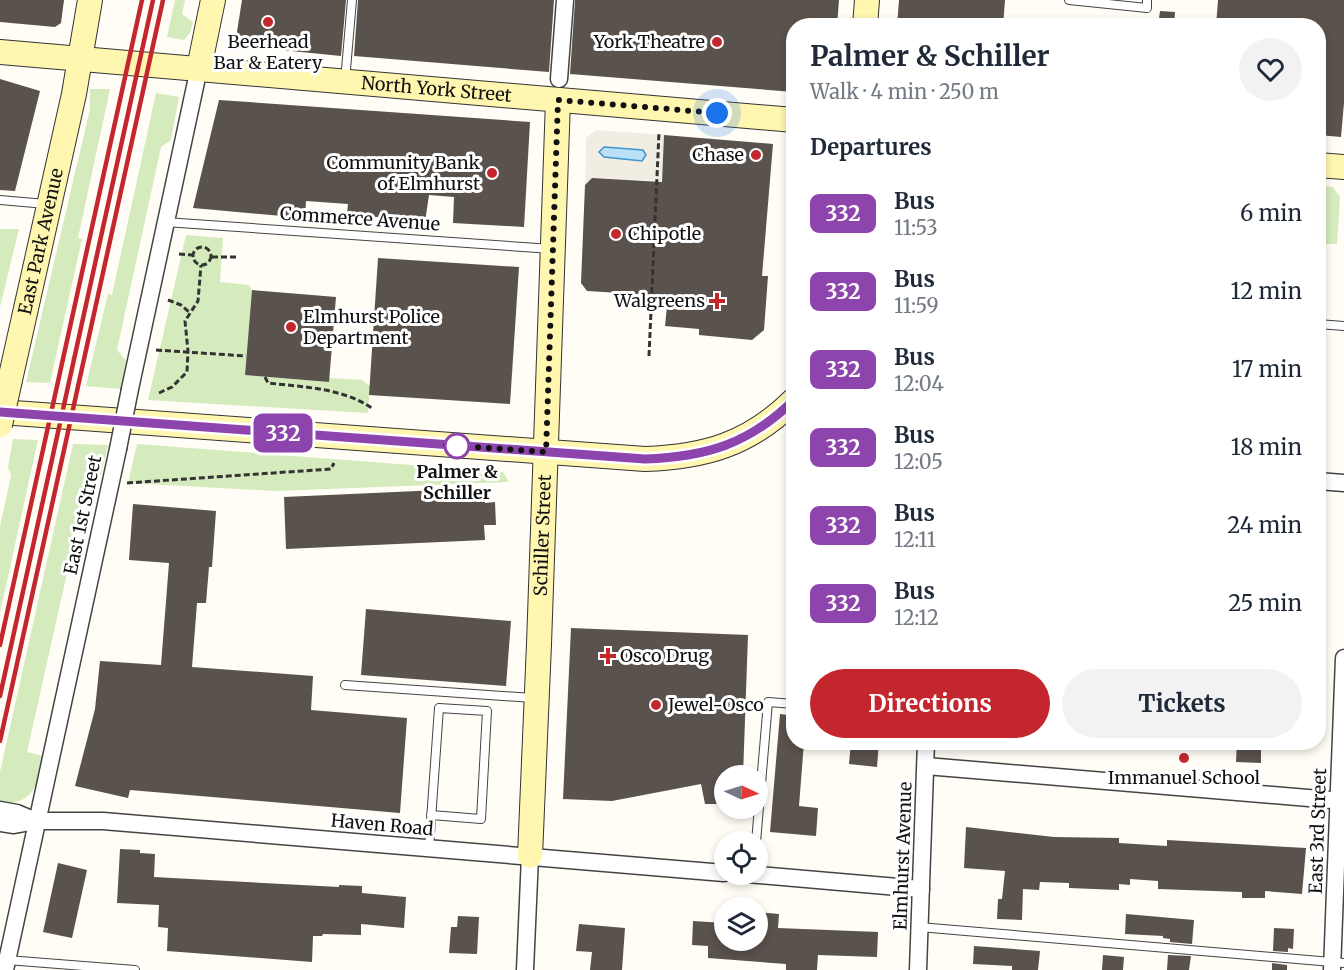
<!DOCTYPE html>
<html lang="en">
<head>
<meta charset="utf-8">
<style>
	body { margin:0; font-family:Merriweather,serif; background:#f2f2f3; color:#1f2937; height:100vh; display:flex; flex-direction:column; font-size:22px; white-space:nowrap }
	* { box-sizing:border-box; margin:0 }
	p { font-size:20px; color:#747a83 }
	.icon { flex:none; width:33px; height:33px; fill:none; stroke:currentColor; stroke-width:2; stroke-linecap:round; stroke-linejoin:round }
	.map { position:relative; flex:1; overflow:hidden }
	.sheet { position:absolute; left:786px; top:18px; width:540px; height:732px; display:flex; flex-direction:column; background:#fff; border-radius:24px; box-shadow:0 3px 9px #0003 }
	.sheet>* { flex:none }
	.badge { padding:0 12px; border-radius:9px; font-size:21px; line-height:39px }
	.needle { width:39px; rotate:94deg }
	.tools { position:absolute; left:714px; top:765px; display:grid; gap:12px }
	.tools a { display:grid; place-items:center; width:54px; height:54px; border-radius:50%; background:#fff; box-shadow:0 3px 9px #0003; font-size:30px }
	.you { position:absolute; width:30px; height:30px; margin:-15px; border:4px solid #fff; border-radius:50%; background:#1a73e8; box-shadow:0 0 0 9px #1a73e833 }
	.map>.badge { position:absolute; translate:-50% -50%; box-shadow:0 0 0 3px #fff }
	h2 { padding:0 24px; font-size:22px; line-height:54px }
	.round { display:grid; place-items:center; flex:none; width:63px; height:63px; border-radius:32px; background:#f2f2f3 }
	.headline { display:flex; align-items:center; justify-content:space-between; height:102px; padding:0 24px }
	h1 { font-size:28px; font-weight:700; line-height:45px }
	.cta { display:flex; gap:12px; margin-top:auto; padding:12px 24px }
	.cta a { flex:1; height:69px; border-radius:36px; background:#c4262e; color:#fff; font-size:24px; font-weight:700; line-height:69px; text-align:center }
	.cta a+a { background:#f2f2f3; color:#1f2937 }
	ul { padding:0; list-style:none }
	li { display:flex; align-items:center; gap:18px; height:78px; padding:0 24px }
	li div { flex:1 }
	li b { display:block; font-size:22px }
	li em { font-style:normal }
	li .badge { min-width:66px; font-weight:700; text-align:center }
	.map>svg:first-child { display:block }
</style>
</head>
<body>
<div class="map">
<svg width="1344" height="970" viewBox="0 0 1344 970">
	<rect width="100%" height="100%" fill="#fffdf5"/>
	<!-- green -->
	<g fill="#d5ebbd">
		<path d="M175 0H185L182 14 193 22 190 33 184 40 167 37Z"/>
		<path d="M90 89H110L78 238 82 239 50 383 26 382 90 109Z"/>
		<path d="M156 93 179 97 171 140 161 147 117 350 126 361 121 389 86 386 108 294 112 295Z"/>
		<path d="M1319 186 1333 187 1340 197 1337 244H1319Z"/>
		<path d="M0 229H19L0 307Z"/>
		<path d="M186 235 223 238 220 282 249 285 252 290 245 375 329 382V378L362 380 370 386 368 413 148 400Z"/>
		<path d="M13 439 38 440 0 613V526L11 475 8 467Z"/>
		<path d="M73 444 108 445 101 475H89L27 752 43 756C37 786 35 803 0 804V772Z"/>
		<path d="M137 444 503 472 509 482 276 491 128 483Z"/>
	</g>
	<!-- plaza -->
	<path fill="#f1ede2" d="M596 130 664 135 662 181 592 178 585 185 586 138Z"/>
	<!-- water -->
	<path fill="#b9e0f7" stroke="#3f96cf" stroke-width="1.5" d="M604 147 643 150 646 155 642 161 604 157 599 152Z"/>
	<!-- building -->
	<g fill="#5a524d">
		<path d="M0 0H64L61 23 55 27 0 22Z"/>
		<path d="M242 0H346L341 56 242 46 236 38Z"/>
		<path d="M358 0H554L549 72 354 56Z"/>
		<path d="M575 0H839L837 26H794V92L570 74Z"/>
		<path d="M899 0H1005L1003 26H897Z"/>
		<path d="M1218 0H1344V103L1341 137 1318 135V26H1216Z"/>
		<path d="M1160 11 1175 12 1174 26H1158Z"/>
		<path d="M0 79 40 91 15 191 0 190Z"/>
		<path d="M219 100 530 122 524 227 453 223 454 197 429 195 425 222 347 214 348 204 306 201 305 218 193 208Z"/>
		<path d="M664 135 773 144 762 276H768L764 330 752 340 699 335V329L665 326 668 296 587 291 581 283 585 185 592 178 662 182Z"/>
		<path d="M378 258 519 267 510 404 369 395Z"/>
		<path d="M252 290 336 297 329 382 245 375Z"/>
		<path d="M484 488 485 503 495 502 496 525H484L485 540 286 549 284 497Z"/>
		<path d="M133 504 216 511 212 567H209L206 603H197L192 667 313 676 311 710 407 718 400 813 130 790 128 798 75 786 95 709 100 661 161 665 169 563 129 560Z"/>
		<path d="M366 609 511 621 506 686 361 675Z"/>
		<path d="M571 628 748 635 743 776H724V804H705L701 784 612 801 563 799Z"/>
		<path d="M780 714 794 716V742H804L799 806 818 808 816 836 770 832Z"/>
		<path d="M851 742H879L877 767 849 764Z"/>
		<path d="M1237 742H1261V763L1236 762Z"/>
		<path d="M966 827 1054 837 1119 838V843L1167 846V840L1306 848 1302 894 1265 891V898H1242V892L1158 889V881L1130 879V885L1119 884V890L1069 888V883L1040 882 1039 890 1023 889 1022 920 997 919 998 899H1002L1005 871 964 868Z"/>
		<path d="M120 849 140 850V853L155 854 154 877 339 887V885L362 886V893L406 897 404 928 361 924V935L323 934 322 936H313L312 962 167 951 168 928 158 927 159 905 117 903Z"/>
		<path d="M58 863 87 870 72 938 43 932Z"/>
		<path d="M758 912 779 914 778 928 878 932 877 957 818 955 817 970H786V964L708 958V946L692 945 693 921 724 923V940H758Z"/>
		<path d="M1126 914 1194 920 1192 944 1170 942V939L1163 938V936L1125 934Z"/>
		<path d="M458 916 479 917 477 954 449 953 451 927H457Z"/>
		<path d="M579 924 625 928 622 970H590L592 952 576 951Z"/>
		<path d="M1274 928 1294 929 1293 949 1288 948V952L1273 951Z"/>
		<path d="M974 946 1040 951 1038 970H1012V966L973 964Z"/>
		<path d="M1103 955 1124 957 1123 970H1102Z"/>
		<path d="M1168 955 1191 956 1189 970H1167Z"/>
		<path d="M1272 963 1287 965V970H1272Z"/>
	</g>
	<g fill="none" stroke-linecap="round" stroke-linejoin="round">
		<!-- lane casing -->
		<g stroke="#444" stroke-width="10">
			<g id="lane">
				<path d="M1069 0 1147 8V0"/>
				<path d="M345 81 352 0"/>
				<path d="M0 200 46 204"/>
				<path d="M165 222 552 249"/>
				<path d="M1318 324 1344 326"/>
				<path d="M345 685 533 698"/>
				<path d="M756 842 768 702 794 704"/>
				<path d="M429 848 439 708 487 711 481 819 431 815"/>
				<path d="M919 927 1344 963"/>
				<path d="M7 960 135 970"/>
			</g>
		</g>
		<!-- street casing -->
		<g stroke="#444" stroke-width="19">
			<g id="street">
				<path d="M559 79 565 0"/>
				<path d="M130 389 199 68"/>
				<path d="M1318 481 1344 483"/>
				<path d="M926 766 1344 801"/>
				<path d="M0 810 17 813 36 821"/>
				<path d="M0 823 14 825 36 821H103L724 873"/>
				<path d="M747 874 921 889"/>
				<path d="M5 970 118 449"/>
				<path d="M525 970 530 856"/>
				<path d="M918 970 926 742"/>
				<path d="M1332 970 1344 658"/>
			</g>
		</g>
		<!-- secondary casing -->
		<g stroke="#333" stroke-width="26">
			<g id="secondary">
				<path d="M865 26 867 0"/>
				<path id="s1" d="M0 52 794 120"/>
				<path d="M199 68 213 0"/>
				<path d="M1318 165 1344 167"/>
				<path id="s2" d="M10 380 74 94 90 0"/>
				<path d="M0 412 645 459C705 457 750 444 794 400"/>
				<path id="s3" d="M530 856 539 644 558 100"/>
			</g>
		</g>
		<!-- path -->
		<g stroke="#333" stroke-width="3" stroke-dasharray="6 3" stroke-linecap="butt">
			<circle cx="202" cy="256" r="9"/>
			<path d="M179 254 193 255"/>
			<path d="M212 257H237"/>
			<path d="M168 300 181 305 190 313"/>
			<path d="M156 350 246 356"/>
			<path d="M649 356 659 132"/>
			<path d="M265 377 268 383C303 387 344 388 373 409"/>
			<path d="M159 393 172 387 187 372 188 351 185 321 198 301 201 265"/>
			<path d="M127 483 331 469 334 463"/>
		</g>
		<!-- lane -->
		<use href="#lane" stroke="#fff" stroke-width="8"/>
		<!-- street -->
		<use href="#street" stroke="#fff" stroke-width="16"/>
		<!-- secondary -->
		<use href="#secondary" stroke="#fff6b0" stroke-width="24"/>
		<!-- rail -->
		<g stroke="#c4262e" stroke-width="4.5">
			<path d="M0 645 142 0"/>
			<path d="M0 696 153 0"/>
			<path d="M0 741 163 0"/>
		</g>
		<!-- street-bridge casing -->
		<g stroke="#444" stroke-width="19" stroke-linecap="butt">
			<path id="street-bridge" d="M118 449 130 389"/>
		</g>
		<!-- secondary-bridge casing -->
		<g stroke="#333" stroke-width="26" stroke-linecap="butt">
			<path id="secondary-bridge" d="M0 425 10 380"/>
		</g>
		<!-- street-bridge -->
		<use href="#street-bridge" stroke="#fff" stroke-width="16"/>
		<!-- secondary-bridge -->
		<use href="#secondary-bridge" stroke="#fff6b0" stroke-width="24"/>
	</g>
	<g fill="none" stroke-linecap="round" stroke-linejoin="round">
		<!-- line casing -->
		<g stroke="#fff" stroke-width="14">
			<path id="line" d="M0 412 645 459C706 457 749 444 794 400"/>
		</g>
		<!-- line -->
		<use href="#line" stroke="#8e44ad" stroke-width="9"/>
		<!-- walk -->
		<path stroke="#111" stroke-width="6" stroke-dasharray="0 10.8" d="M457 446 446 445 546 452 558 100 717 113"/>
	</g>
	<!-- markers -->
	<g fill="#c4262e" stroke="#fff" stroke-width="2">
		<circle cx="268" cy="22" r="6"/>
		<circle cx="717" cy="42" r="6"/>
		<circle cx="756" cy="155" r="6"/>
		<circle cx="492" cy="173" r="6"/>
		<circle cx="616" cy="234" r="6"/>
		<path d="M714 292h6v6h6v6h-6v6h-6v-6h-6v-6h6z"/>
		<circle cx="291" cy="327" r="6"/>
		<path d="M605 647h6v6h6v6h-6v6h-6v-6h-6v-6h6z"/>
		<circle cx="656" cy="705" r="6"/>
		<circle cx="1184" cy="758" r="6"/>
	</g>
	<circle fill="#fff" stroke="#8e44ad" stroke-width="3" cx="457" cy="446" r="12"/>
	<g text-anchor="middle" stroke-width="6" stroke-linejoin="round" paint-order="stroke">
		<!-- poi labels -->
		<g font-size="18" fill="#111" stroke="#fff" text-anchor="end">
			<text x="268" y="48" text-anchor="middle">Beerhead<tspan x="268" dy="21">Bar &amp; Eatery</tspan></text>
			<text x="705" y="48">York Theatre</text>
			<text x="744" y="161">Chase</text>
			<text x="480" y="169">Community Bank<tspan x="480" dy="21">of Elmhurst</tspan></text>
			<text x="628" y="240" text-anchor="start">Chipotle</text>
			<text x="705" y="307">Walgreens</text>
			<text x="303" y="323" text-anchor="start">Elmhurst Police<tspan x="303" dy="21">Department</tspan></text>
			<text x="620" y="662" text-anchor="start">Osco Drug</text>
			<text x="668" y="711" text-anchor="start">Jewel-Osco</text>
			<text x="1184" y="784" text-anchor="middle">Immanuel School</text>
		</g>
		<!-- street labels -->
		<g font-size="18" fill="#111" stroke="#fff">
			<text dy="6" stroke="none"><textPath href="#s1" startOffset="438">North York Street</textPath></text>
			<text transform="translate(360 219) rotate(4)" y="6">Commerce Avenue</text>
			<text dy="6" stroke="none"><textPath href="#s2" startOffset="142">East Park Avenue</textPath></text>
			<text transform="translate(83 515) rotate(-78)" y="6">East 1st Street</text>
			<text dy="6" stroke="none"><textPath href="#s3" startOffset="321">Schiller Street</textPath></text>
			<text transform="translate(382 825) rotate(5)" y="6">Haven Road</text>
			<text transform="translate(1318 831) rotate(-88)" y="6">East 3rd Street</text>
			<text transform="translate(903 856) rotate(-88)" y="6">Elmhurst Avenue</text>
		</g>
		<!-- stop labels -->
		<g font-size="18" font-weight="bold" fill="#111" stroke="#fff">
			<text x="457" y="478">Palmer &amp;<tspan x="457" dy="21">Schiller</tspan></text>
		</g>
	</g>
</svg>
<div class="tools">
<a><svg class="needle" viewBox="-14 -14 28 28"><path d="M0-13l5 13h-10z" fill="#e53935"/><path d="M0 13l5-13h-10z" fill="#747a83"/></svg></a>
<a><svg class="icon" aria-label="locate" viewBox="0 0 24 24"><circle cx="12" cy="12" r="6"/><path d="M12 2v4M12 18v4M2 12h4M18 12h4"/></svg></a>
<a><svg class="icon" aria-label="layers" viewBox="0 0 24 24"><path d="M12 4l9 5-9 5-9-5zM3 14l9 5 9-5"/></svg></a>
</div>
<div class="you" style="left:717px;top:113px"></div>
<b class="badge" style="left:283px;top:433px;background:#8e44ad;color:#fff">332</b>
<section class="sheet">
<div class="headline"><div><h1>Palmer &amp; Schiller</h1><p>Walk · 4 min · 250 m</p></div><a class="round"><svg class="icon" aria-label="heart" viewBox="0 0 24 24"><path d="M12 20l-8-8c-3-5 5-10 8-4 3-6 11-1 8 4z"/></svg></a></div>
<h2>Departures</h2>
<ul>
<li><span class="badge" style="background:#8e44ad;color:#fff">332</span><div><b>Bus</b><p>11:53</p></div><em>6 min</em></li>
<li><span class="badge" style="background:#8e44ad;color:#fff">332</span><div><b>Bus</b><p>11:59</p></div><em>12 min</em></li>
<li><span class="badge" style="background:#8e44ad;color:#fff">332</span><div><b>Bus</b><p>12:04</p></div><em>17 min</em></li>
<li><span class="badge" style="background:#8e44ad;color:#fff">332</span><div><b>Bus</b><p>12:05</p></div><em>18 min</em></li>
<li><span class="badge" style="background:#8e44ad;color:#fff">332</span><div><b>Bus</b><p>12:11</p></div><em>24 min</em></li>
<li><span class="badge" style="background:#8e44ad;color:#fff">332</span><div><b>Bus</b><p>12:12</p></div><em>25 min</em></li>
</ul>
<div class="cta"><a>Directions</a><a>Tickets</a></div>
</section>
</div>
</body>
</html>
